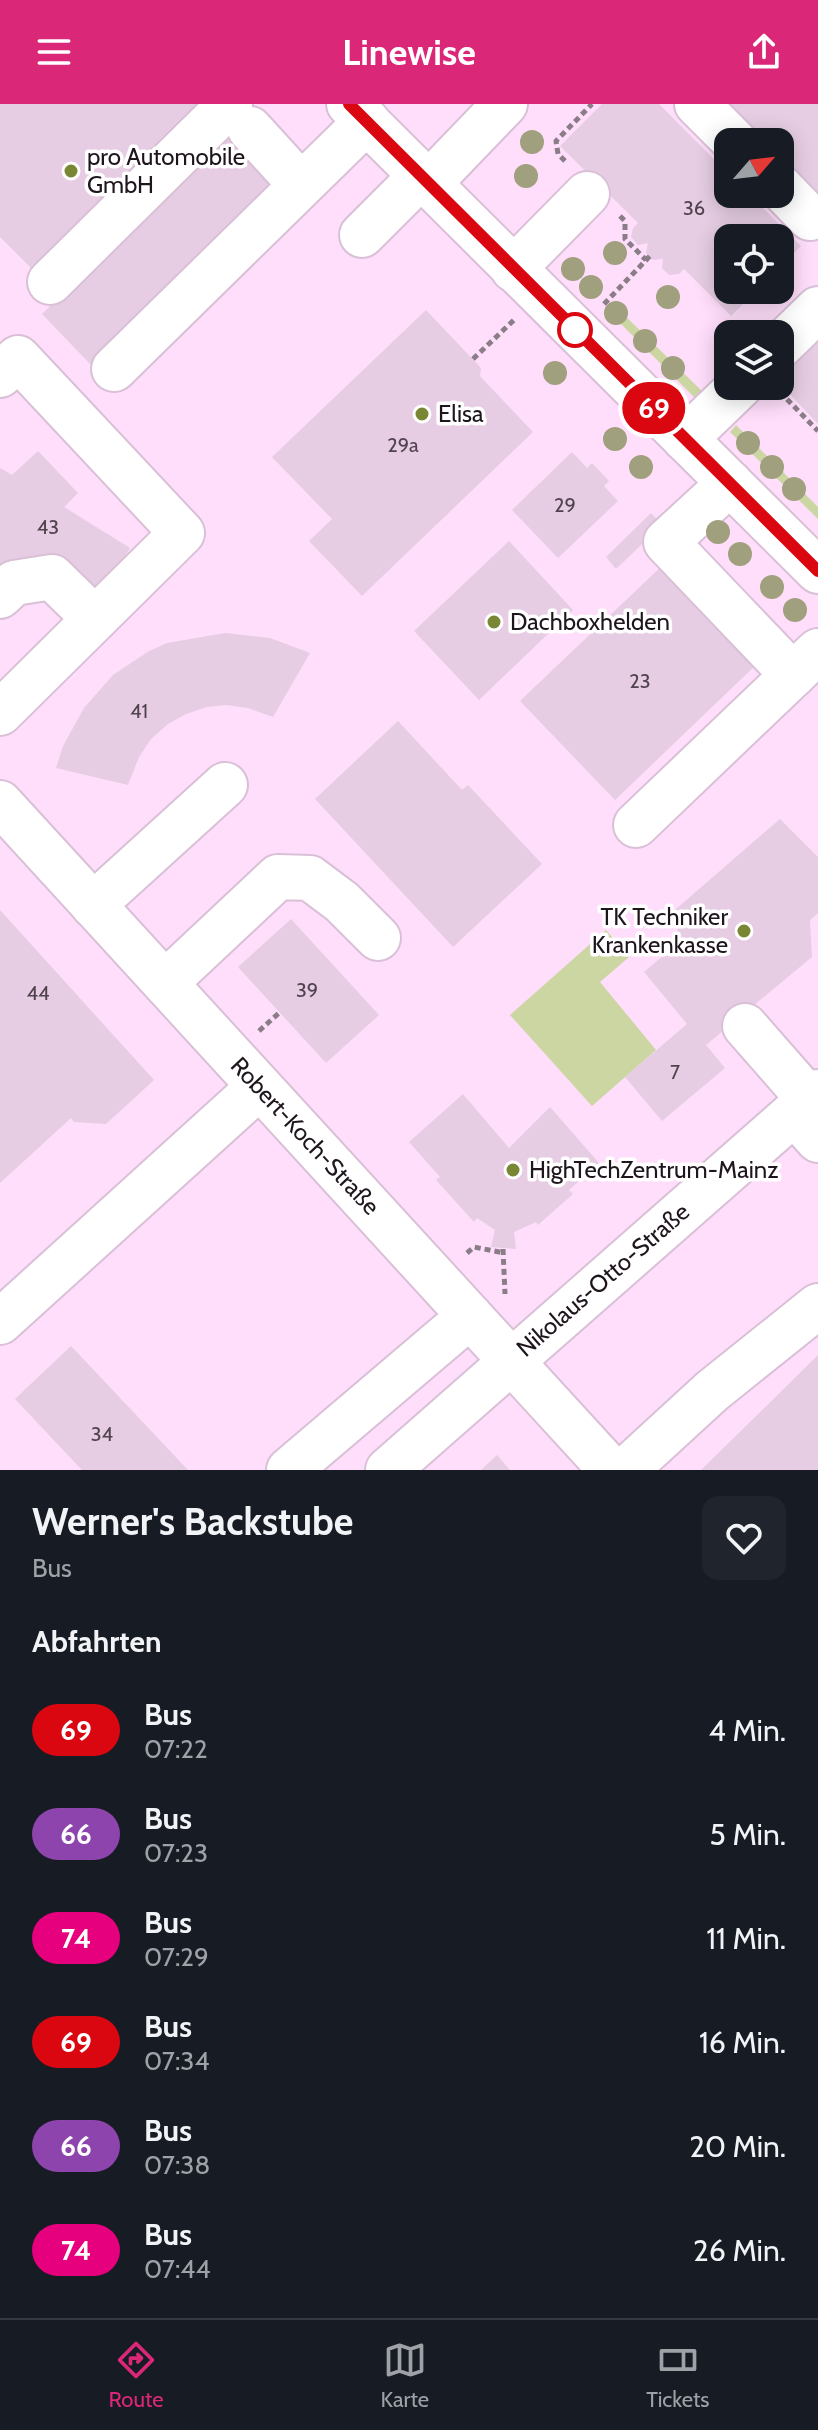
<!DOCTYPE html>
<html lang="de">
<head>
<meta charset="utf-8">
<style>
	body { margin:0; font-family:Cabin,sans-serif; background:#20242c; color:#f1f3f6; height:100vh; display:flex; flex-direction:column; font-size:30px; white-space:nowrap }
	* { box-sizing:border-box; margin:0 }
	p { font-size:26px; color:#9ea1a6 }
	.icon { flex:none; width:44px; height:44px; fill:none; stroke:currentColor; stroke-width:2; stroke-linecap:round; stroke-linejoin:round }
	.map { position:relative; height:1366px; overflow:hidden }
	.sheet { display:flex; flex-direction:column; background:#171b24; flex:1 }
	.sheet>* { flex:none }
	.badge { padding:0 16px; border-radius:26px; font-size:28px; line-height:52px }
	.needle { width:52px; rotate:62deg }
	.buttons { position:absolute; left:714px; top:24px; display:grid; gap:16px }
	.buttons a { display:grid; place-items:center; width:80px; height:80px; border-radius:16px; background:#171b24; box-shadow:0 4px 20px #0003; font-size:40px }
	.map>.badge { position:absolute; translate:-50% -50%; box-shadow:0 0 0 4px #fff }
	h2 { padding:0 32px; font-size:30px; line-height:72px }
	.round { display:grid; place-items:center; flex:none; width:84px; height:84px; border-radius:16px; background:#20242c }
	.head { display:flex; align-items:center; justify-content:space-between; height:136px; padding:0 32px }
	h1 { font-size:38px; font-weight:800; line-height:60px }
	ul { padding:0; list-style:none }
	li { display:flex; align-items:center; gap:24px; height:104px; padding:0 32px }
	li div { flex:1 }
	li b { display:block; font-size:30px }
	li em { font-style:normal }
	li .badge { min-width:88px; font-weight:700; text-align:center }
	header { display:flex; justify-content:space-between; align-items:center; height:104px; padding:0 32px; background:#db2777; color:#fff; font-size:36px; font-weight:800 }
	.tab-bar { display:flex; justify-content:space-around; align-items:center; height:112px; border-top:2px solid #363941; background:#171b24; font-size:22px; color:#9ea1a6 }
	.tab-bar a { display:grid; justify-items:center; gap:4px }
	.tab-bar .current { color:#db2777 }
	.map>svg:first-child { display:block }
</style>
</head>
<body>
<header><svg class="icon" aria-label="menu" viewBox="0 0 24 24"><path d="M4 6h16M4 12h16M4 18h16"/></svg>Linewise<svg class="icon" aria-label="share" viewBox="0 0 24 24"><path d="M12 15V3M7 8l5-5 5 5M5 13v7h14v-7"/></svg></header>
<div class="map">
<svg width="818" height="1366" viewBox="0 0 818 1366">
	<rect width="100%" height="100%" fill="#feeefc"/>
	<!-- built -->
	<path fill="#ffdefb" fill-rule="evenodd" d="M0 0H818V1366H0ZM728 38H780V90H728ZM728 134H780V186H728ZM728 230H780V282H728Z"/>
	<!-- green -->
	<g fill="#cbd6a3">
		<path d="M615 202 709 294 702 301 609 208Z"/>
		<path d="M736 321 818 403V415L730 328Z"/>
		<path d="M606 826 629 853 600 878 656 946 592 1002 510 911Z"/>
	</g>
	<!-- building -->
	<g fill="#e6cde3">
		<path d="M0 0H211L38 171 0 133Z"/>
		<path d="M602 0H659L728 69V90H749L801 142 780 163V134H728V186H757L731 212 684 165 679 170 669 171 662 164 663 155 653 156 646 149 648 139 638 141 631 133 633 124 638 119 560 42Z"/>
		<path d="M720 0H818V98L780 60V38H758Z"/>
		<path d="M232 26 283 79 92 262 42 210Z"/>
		<path d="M426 206 481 264 480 272 533 328 362 492 309 437 332 415 272 353Z"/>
		<path d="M818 236V320L780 280V274Z"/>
		<path d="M38 347 78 389 64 403 130 444 101 492 0 472V364L12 371Z"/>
		<path d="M572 348 587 364 592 359 609 377 604 382 618 397 558 454 512 406Z"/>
		<path d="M651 409 662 421 616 465 606 453Z"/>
		<path d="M509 437 573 506 479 596 414 527Z"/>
		<path d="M666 458 760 557 615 696 520 597Z"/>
		<path d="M225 529 270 534 310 549 273 613 248 604 226 601 207 603 186 610 168 620 151 635 139 653 128 681 56 664 63 642 84 604 113 571 149 547 167 539Z"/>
		<path d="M398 617 462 686 468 681 542 760 453 843 315 695Z"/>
		<path d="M780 715 818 753V809L810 816 812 853 706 941 725 964 662 1017 625 973 687 920 644 868 678 839 676 805Z"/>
		<path d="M0 806 154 976 106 1020 74 1018 71 1014 0 1079Z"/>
		<path d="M291 815 379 911 326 959 238 863Z"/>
		<path d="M463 990 509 1044 550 1003 599 1059 569 1086 573 1090 538 1121 536 1118 514 1128 516 1145 491 1143 495 1126 477 1114 474 1118 436 1076 440 1073 409 1038Z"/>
		<path d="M71 1242 188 1366H82L15 1295Z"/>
		<path d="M818 1251V1366H701L751 1317Z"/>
		<path d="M497 1351 510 1366H481Z"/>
	</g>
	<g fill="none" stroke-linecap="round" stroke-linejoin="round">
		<!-- minor casing -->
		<g stroke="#d9c0d6" stroke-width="48">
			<g id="minor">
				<path d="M349 0 818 467"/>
				<path d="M697 0 735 38"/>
				<path d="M250 25 301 81"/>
				<path d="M429 79 505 0"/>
				<path d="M780 83 810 114"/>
				<path d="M362 131 421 72"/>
				<path d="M513 165 587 90"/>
				<path d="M50 178 230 0"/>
				<path d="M780 242 818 205"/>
				<path d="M114 265 367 17"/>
				<path d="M0 271 18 254 182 429 0 609"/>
				<path d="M685 335 740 282"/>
				<path d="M730 379 666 438 793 571"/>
				<path d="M0 492 14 479 52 473 95 515"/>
				<path d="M0 699 611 1366"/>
				<path d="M636 721 818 547"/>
				<path d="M93 801 225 681"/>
				<path d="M165 879 278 773 310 774 342 798 378 834"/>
				<path d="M745 922 809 995"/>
				<path d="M794 1009 818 1036"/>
				<path d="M0 1218 259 983"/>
				<path d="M289 1366 470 1212"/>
				<path d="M388 1366 818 988"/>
				<path d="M626 1366 712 1287 818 1202"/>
			</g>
		</g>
		<!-- path -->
		<g stroke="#8a7d88" stroke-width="5" stroke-dasharray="6 4" stroke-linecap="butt">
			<path d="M565 57 558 50 556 37 592 0"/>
			<path d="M620 112 625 117V135L646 156"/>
			<path d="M604 200 650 152"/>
			<path d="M473 255 514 216"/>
			<path d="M780 288 818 327"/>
			<path d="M259 927 280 908"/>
			<path d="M503 1145 505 1190"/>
			<path d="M467 1149 474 1143 504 1149"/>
		</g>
		<!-- minor -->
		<use href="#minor" stroke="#fff" stroke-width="44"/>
	</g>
	<!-- trees -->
	<g fill="#a09f7e">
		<circle cx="532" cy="38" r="12"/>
		<circle cx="526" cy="72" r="12"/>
		<circle cx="615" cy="149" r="12"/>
		<circle cx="573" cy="165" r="12"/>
		<circle cx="591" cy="183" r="12"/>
		<circle cx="668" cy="193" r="12"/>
		<circle cx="616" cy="209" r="12"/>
		<circle cx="645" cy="237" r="12"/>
		<circle cx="673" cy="264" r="12"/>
		<circle cx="555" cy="269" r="12"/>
		<circle cx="615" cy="335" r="12"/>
		<circle cx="748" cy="339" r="12"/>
		<circle cx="641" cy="363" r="12"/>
		<circle cx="772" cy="363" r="12"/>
		<circle cx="794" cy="385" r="12"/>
		<circle cx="718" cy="428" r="12"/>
		<circle cx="740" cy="450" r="12"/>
		<circle cx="772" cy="483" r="12"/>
		<circle cx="795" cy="506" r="12"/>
	</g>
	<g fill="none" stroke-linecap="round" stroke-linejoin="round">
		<!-- line casing -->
		<g stroke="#fff" stroke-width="18">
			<path id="line" d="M349 0 818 467"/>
		</g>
		<!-- line -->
		<use href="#line" stroke="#da0710" stroke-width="12"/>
	</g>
	<!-- markers -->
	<g fill="#798634" stroke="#fff" stroke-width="3">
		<circle cx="71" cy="67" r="8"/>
		<circle cx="422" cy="310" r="8"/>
		<circle cx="494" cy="518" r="8"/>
		<circle cx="744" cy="827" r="8"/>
		<circle cx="513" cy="1066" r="8"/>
	</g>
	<circle fill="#fff" stroke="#da0710" stroke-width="4" cx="575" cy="226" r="16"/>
	<g text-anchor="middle" stroke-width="7" stroke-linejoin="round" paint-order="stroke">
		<!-- number labels -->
		<g font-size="20" fill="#50434e">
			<text x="694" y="111">36</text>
			<text x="403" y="348">29a</text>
			<text x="565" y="408">29</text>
			<text x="48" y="430">43</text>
			<text x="640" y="584">23</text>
			<text x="139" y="614">41</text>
			<text x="307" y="893">39</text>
			<text x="38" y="896">44</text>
			<text x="675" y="975">7</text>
			<text x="102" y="1337">34</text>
		</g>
		<!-- poi labels -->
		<g font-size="24" fill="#1e151d" stroke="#fff" text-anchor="start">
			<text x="87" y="61">pro Automobile<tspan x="87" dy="28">GmbH</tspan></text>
			<text x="438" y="318">Elisa</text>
			<text x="510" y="526">Dachboxhelden</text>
			<text x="728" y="821" text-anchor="end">TK Techniker<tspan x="728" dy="28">Krankenkasse</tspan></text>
			<text x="529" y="1074">HighTechZentrum-Mainz</text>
		</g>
		<!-- street labels -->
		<g font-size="24" fill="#1e151d" stroke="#fff">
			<text transform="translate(305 1032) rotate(47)" y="8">Robert-Koch-Straße</text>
			<text transform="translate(603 1176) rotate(-41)" y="8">Nikolaus-Otto-Straße</text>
		</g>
	</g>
</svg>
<div class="buttons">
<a><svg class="needle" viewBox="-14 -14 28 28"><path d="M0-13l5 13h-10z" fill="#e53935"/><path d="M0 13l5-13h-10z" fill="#9ea1a6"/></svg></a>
<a><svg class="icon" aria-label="locate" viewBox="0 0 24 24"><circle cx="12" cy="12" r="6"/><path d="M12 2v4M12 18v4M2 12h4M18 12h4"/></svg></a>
<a><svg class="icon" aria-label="layers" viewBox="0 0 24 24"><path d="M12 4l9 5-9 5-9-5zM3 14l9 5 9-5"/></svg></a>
</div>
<b class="badge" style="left:654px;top:304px;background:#da0710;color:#fff">69</b>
</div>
<section class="sheet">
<div class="head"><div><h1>Werner's Backstube</h1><p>Bus</p></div><a class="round"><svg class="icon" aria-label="heart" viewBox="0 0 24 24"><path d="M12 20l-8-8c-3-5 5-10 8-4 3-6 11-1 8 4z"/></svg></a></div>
<h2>Abfahrten</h2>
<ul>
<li><span class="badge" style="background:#da0710;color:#fff">69</span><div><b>Bus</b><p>07:22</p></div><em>4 Min.</em></li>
<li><span class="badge" style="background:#8e44ad;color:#fff">66</span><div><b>Bus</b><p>07:23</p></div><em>5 Min.</em></li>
<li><span class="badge" style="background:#e6007e;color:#fff">74</span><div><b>Bus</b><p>07:29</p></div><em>11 Min.</em></li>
<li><span class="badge" style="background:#da0710;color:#fff">69</span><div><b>Bus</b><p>07:34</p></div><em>16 Min.</em></li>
<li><span class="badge" style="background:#8e44ad;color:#fff">66</span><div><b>Bus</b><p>07:38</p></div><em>20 Min.</em></li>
<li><span class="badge" style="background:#e6007e;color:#fff">74</span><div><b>Bus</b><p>07:44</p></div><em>26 Min.</em></li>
</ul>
</section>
<nav class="tab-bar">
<a class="current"><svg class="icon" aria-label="directions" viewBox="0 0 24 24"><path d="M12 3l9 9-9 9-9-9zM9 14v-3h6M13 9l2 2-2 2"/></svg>Route</a>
<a><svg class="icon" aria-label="map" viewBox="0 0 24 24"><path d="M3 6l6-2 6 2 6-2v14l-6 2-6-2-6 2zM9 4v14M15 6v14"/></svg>Karte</a>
<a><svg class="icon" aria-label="tickets" viewBox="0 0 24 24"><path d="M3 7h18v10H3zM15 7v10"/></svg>Tickets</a>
</nav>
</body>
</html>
